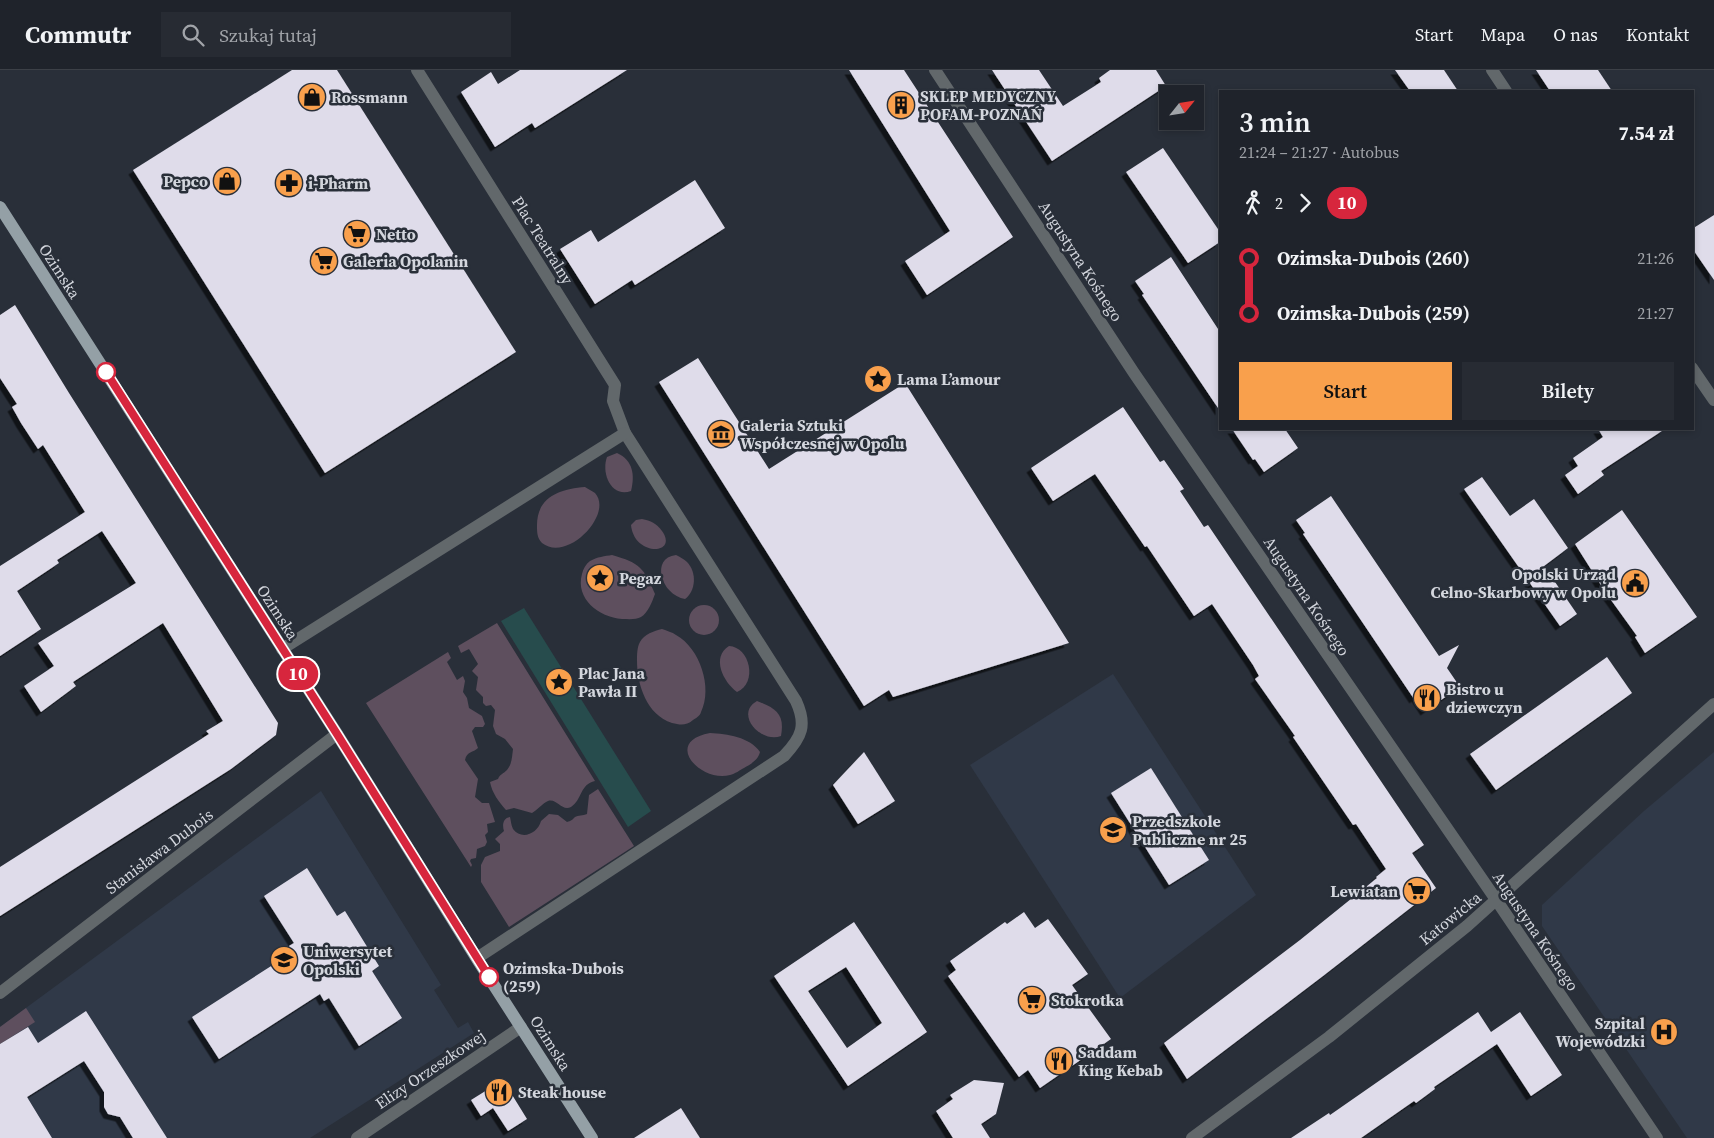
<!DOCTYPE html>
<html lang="pl">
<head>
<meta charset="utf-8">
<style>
	body { margin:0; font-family:"Source Serif 4",serif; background:#272b33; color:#f1f3f6; height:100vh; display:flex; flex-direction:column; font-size:19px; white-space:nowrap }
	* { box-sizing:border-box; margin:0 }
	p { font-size:16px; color:#a1a4a9 }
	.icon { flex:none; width:28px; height:28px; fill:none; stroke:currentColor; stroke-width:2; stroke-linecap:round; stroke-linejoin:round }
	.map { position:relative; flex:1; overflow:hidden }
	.panel { position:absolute; left:1219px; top:20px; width:475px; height:340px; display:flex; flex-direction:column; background:#1f232b; border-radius:0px; box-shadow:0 2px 8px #0003,0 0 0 1px #3c4047 }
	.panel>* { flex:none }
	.badge { padding:0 10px; border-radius:16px; font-size:18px; line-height:32px }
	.needle { width:32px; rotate:60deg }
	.controls { position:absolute; left:1159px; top:15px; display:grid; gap:10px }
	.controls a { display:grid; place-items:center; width:45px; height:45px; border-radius:0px; background:#1f232b; box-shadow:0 2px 8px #0003,0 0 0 1px #3c4047; font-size:25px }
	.map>.badge { position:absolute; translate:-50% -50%; box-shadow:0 0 0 2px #fff }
	.legs { display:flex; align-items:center; gap:8px; height:55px; padding:0 20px; font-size:16px }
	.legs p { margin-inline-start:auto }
	.overview { display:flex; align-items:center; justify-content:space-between; height:85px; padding:0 20px }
	h1 { font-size:28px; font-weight:600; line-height:38px }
	.button { display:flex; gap:10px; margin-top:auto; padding:10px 20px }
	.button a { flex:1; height:58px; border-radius:0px; background:#f9a04c; color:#111; font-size:20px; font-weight:600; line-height:58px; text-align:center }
	.button a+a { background:#272b33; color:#f1f3f6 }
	ul { padding:0 20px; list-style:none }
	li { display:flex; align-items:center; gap:18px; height:55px; font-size:19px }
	li i { display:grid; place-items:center; width:8px; height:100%; margin:0 6px; background:currentColor }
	li i::after { content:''; width:12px; height:12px; margin:-6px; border:4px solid; border-radius:50%; background:#1f232b }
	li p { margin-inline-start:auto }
	li:first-child i { background:linear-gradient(#0000 50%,currentColor 0) }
	li:last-child i { background:linear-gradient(currentColor 50%,#0000 0) }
	header { display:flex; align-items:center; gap:30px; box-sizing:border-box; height:70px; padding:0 25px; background:#1f232b; border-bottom:1px solid #3c4047 }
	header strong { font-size:24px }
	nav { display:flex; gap:28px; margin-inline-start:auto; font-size:18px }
	.search { width:350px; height:45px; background:#272b33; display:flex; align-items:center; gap:12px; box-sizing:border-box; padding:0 18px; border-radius:0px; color:#a1a4a9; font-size:19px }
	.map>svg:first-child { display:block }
</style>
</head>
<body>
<header>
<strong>Commutr</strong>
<div class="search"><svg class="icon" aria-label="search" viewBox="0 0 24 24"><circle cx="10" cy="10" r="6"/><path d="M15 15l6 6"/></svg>Szukaj tutaj</div>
<nav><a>Start</a><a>Mapa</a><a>O nas</a><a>Kontakt</a></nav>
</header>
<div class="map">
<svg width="1714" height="1068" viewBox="0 0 1714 1068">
	<defs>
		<filter id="shadow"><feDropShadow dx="-4.5" dy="4.5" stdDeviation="0" flood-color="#0009"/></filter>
	</defs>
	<rect width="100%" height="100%" fill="#292f39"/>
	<!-- built -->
	<g fill="#303948">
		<path d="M1113 604 1256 825 1120 928 970 695Z"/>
		<path d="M1714 682V1068H1687L1542 856V835L1644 741Z"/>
		<path d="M321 721 441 915 434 920 458 958 468 952 474 963 310 1068H0V957Z"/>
	</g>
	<!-- green -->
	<g fill="#5e4f5e">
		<path d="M617 383C633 390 635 405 631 421 611 428 601 403 607 387Z"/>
		<path d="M585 417C588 419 592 421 595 423 614 444 567 493 542 473 537 468 537 462 537 455 537 427 560 419 585 417Z"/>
		<path d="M642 449C651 451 656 453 662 461 679 485 634 487 631 455L636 450Z"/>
		<path d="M612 485C640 493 644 498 655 524 652 532 648 543 641 547 636 550 628 549 622 549 599 547 575 529 582 504 583 499 586 494 590 491 597 487 605 486 612 485Z"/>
		<path d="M676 485C680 487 684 489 687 492 697 502 696 521 685 529 661 525 650 488 676 485Z"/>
		<circle cx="704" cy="550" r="15"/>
		<path d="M497 553 595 711C580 714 582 730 571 737 562 742 557 728 548 731 543 733 537 740 532 743L514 738 506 740C499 732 492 723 490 712L498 709C500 704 503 704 507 700 512 694 512 687 513 679L505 669 496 664 493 656 495 640 491 635 486 636 483 633V627L476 620 478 607 472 601 478 594 469 579 461 583 458 576Z"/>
		<path d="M662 559C667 561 672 562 676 565 700 578 713 618 701 642 700 646 696 648 693 650 686 656 680 655 672 653 647 645 637 615 637 591 637 585 637 577 640 572 644 564 654 561 662 559Z"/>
		<path d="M729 576C750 577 758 613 737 622 723 612 711 587 729 576Z"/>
		<path d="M448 582 451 588 447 592 457 610 463 606 465 611 463 622 467 628 469 638 482 646 485 654 483 657H475L472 661 478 678C473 683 467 681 465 690L478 709 475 727 482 733H489L495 752 487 754 488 762 485 765 487 772 485 776 477 779 476 788 471 789 470 791 472 795 471 797 366 633Z"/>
		<path d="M757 631C776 638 785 644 781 666 761 674 734 644 757 631Z"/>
		<path d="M710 663C727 664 750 667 760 682 758 690 751 694 744 698 740 700 735 704 730 705 701 713 662 672 710 663Z"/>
		<path d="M598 719 634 776 509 857 481 812V795L485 787 500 781V774L495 769 504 761C502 755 503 748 510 747 511 751 511 755 513 759 522 771 538 763 541 751L549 744 558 745 567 752C571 751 572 750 575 747 578 745 583 746 587 744L589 725Z"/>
		<path d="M26 938 35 952 0 974V957Z"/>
	</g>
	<!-- water -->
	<path fill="#274c4d" d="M524 538 651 741 628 757 501 551Z"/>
	<!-- building -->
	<g fill="#dfdcea" fill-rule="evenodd" filter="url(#shadow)">
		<path d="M292 0H337L516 282 325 403 133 100Z"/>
		<path d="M520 0H627L535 58 532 53 495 77 461 22 491 2 498 14Z"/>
		<path d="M849 0H904L1013 167 927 225 905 191 950 161Z"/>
		<path d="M992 0H1039L1063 36 1101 12 1099 8 1110 0H1156L1166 16 1052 91Z"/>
		<path d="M1395 0H1444L1458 21H1410Z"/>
		<path d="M1536 0H1598L1612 21H1550Z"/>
		<path d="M1163 78 1220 162V172L1188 193 1126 102Z"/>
		<path d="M695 110 725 158 635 215 632 210 595 234 560 179 591 160 598 172Z"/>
		<path d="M1714 145V210L1692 178V159Z"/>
		<path d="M1171 187 1220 262V341L1142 225 1144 224 1135 211Z"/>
		<path d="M15 235 69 323 278 653 276 665 231 699 0 846V797L209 664 206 661 223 651 163 553 73 612 76 616 41 642 24 616 54 596 38 573 136 513 102 461 57 490 59 493 17 521 41 559 0 586V496L85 442 43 375 38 379 21 353 12 337 17 334 0 308V245Z"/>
		<path d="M698 288 769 399 905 313 1069 573 893 627 889 620 864 636 659 312Z"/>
		<path d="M1123 337 1160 392 1164 390 1184 419 1180 421 1204 457 1208 455 1424 775 1412 783 1436 818 1323 906 1187 1009 1164 973 1300 870 1377 808 1376 807 1386 799 1356 754 1353 755 1293 667 1295 666 1255 609 1259 606 1253 595 1212 534 1194 546 1147 476 1145 477 1095 404 1053 431 1031 398Z"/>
		<path d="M1232 359H1285L1298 378 1264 402 1255 389 1253 390Z"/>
		<path d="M1598 359H1665L1601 401 1604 405 1578 424 1565 405 1578 396 1573 388 1603 367Z"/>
		<path d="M1482 407 1510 446 1534 429 1568 478 1544 496 1577 544 1560 556 1464 419Z"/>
		<path d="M1331 426 1439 586 1459 575 1447 598 1460 617 1425 641 1416 627 1414 629 1303 464 1305 463 1296 450Z"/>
		<path d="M1622 440 1697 547 1645 583 1635 567 1637 566 1606 523 1575 474Z"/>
		<path d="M1607 587 1632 623 1496 720 1470 684Z"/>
		<path d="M864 682 895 731 858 754 833 715Z"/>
		<path d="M1151 698 1209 790 1169 815 1111 723Z"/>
		<path d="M307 798 337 846 345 841 379 896 372 901 402 948 359 976 329 928 324 931 320 924 219 989 192 947 293 882 289 876 294 873 264 826Z"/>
		<path d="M1024 842 1035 858 1048 849 1088 904 1072 915 1111 969 1040 1018 1028 1000 1019 1007 948 906 956 900 950 891 1005 852 1007 854Z"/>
		<path d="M854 852 927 962 848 1016 774 906ZM846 897 882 953 847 978 808 921Z"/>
		<path d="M86 941 167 1068H133L120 1047 108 1044 104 1037V1022L84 991 27 1027 52 1068H0V974L28 957 38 973Z"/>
		<path d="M1478 942 1491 962 1520 942 1562 1005 1531 1026 1497 974 1434 1017 1435 1019 1416 1033 1414 1031 1361 1068H1291L1329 1043 1330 1045Z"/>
		<path d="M503 1010 527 1049 508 1061 493 1038 481 1046 471 1030Z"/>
		<path d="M974 1010 1004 1013 996 1044 981 1054 990 1068H953L936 1041 953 1029 950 1025Z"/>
		<path d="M681 1038 700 1068H634Z"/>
	</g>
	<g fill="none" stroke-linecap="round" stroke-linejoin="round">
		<!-- minor -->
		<g stroke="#62686b" stroke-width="12">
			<path d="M417 0 615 315 613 331 625 363 796 631C807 655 802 667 784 686L477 888"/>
			<path d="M935 0 1134 303 1497 831 1657 1068"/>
			<path d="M1492 0 1506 21"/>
			<path d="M1692 298 1714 330"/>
			<path d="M282 579 625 363"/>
			<path d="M0 923 337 664"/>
			<path d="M357 1068 521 957"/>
			<path d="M1192 1068 1329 967 1467 856 1714 634"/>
		</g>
		<!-- major -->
		<path stroke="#94a0a6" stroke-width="12" d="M0 137 337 664 479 892 592 1068"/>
	</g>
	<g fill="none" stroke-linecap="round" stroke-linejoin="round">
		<!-- line-1 casing -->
		<g stroke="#fff" stroke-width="11">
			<path id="line-1" d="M106 302 337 664 489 907"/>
		</g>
		<!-- line-1 -->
		<use href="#line-1" stroke="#d7263d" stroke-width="8"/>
	</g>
	<!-- icons -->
	<defs>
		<g id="shop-disc" transform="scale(1.4375)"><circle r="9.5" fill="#f9a04c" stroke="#292f39"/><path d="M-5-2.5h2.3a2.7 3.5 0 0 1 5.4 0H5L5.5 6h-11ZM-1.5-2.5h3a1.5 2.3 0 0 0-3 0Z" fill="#111"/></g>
		<g id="building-disc" transform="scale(1.4375)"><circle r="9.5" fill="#f9a04c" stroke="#292f39"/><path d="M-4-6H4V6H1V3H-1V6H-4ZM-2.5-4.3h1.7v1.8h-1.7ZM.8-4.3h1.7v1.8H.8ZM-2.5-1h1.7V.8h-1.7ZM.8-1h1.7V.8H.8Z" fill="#111"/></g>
		<g id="pharmacy-disc" transform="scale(1.4375)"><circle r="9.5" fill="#f9a04c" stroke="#292f39"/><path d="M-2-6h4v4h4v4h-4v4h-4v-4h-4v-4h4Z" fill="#111"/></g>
		<g id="supermarket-disc" transform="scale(1.4375)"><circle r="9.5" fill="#f9a04c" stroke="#292f39"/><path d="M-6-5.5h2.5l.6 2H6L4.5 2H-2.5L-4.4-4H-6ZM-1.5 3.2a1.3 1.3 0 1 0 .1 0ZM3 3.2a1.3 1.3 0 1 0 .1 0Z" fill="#111"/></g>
		<g id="sight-disc" transform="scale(1.4375)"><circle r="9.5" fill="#f9a04c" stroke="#292f39"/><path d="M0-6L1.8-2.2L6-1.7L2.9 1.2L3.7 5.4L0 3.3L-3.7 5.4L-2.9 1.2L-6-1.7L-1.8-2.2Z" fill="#111"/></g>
		<g id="museum-disc" transform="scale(1.4375)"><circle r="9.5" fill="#f9a04c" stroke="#292f39"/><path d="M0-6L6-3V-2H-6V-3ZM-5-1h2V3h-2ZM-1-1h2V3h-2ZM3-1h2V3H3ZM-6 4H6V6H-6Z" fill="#111"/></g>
		<g id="civic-disc" transform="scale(1.4375)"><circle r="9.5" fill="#f9a04c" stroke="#292f39"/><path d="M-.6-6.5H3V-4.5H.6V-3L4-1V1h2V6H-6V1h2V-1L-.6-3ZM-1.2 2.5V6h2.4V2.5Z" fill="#111"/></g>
		<g id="restaurant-disc" transform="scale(1.4375)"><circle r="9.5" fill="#f9a04c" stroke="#292f39"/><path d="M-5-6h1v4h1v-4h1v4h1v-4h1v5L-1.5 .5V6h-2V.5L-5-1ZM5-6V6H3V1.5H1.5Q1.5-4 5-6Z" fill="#111"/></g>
		<g id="school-disc" transform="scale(1.4375)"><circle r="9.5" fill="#f9a04c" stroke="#292f39"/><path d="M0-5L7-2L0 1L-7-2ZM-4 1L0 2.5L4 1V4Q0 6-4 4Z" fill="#111"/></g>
		<g id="university-disc" transform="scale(1.4375)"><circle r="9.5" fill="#f9a04c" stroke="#292f39"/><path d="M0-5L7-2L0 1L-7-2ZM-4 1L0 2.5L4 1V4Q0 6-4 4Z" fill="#111"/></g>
		<g id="hospital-disc" transform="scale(1.4375)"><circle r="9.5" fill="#f9a04c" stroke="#292f39"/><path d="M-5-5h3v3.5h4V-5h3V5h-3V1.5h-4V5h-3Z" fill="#111"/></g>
	</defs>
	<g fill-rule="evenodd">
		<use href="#shop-disc" x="312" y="27"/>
		<use href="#building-disc" x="901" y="35"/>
		<use href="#shop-disc" x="227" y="111"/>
		<use href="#pharmacy-disc" x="289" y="113"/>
		<use href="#supermarket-disc" x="357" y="164"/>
		<use href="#supermarket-disc" x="324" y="191"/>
		<use href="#sight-disc" x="878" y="309"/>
		<use href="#museum-disc" x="721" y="364"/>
		<use href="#sight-disc" x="600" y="508"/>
		<use href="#civic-disc" x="1635" y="513"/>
		<use href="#sight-disc" x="559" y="612"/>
		<use href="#restaurant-disc" x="1427" y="628"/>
		<use href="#school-disc" x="1113" y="760"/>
		<use href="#supermarket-disc" x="1417" y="821"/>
		<use href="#university-disc" x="284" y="890"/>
		<use href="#supermarket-disc" x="1032" y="930"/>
		<use href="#hospital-disc" x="1664" y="962"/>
		<use href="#restaurant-disc" x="1059" y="991"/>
		<use href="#restaurant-disc" x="499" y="1022"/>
	</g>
	<!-- markers -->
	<g fill="#fff" stroke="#d7263d" stroke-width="2.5">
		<circle cx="106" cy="302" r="9"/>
		<circle cx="489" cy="907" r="9"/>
	</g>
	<g text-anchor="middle" stroke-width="5" stroke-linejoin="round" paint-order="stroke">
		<!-- poi labels -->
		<g font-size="16" font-weight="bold" fill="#d3d6dd" stroke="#292f39" text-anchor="start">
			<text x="920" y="32">SKLEP MEDYCZNY<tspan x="920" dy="18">POFAM-POZNAŃ</tspan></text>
			<text x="331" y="33">Rossmann</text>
			<text x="208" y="117" text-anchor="end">Pepco</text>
			<text x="308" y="119">i-Pharm</text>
			<text x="376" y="170">Netto</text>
			<text x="343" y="197">Galeria Opolanin</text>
			<text x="897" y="315">Lama L’amour</text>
			<text x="740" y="361">Galeria Sztuki<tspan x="740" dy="18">Współczesnej w Opolu</tspan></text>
			<text x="1616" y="510" text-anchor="end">Opolski Urząd<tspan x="1616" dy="18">Celno-Skarbowy w Opolu</tspan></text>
			<text x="619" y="514">Pegaz</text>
			<text x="578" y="609">Plac Jana<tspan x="578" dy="18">Pawła II</tspan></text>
			<text x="1446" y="625">Bistro u<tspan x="1446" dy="18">dziewczyn</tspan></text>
			<text x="1132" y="757">Przedszkole<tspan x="1132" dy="18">Publiczne nr 25</tspan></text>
			<text x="1398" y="827" text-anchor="end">Lewiatan</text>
			<text x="303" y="887">Uniwersytet<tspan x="303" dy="18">Opolski</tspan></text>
			<text x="1051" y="936">Stokrotka</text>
			<text x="1645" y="959" text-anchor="end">Szpital<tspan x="1645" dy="18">Wojewódzki</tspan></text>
			<text x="1078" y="988">Saddam<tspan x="1078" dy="18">King Kebab</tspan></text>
			<text x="518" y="1028">Steak house</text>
		</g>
		<!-- street labels -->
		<g font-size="16" fill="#d3d6dd" stroke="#292f39">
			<text transform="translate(543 170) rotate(58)" y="6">Plac Teatralny</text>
			<text transform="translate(1081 191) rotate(57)" y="6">Augustyna Kośnego</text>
			<text transform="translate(60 201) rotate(57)" y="6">Ozimska</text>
			<text transform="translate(1307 526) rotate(56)" y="6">Augustyna Kośnego</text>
			<text transform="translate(278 542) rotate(57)" y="6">Ozimska</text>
			<text transform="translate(159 781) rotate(-37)" y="6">Stanisława Dubois</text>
			<text transform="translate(1450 848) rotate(-39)" y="6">Katowicka</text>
			<text transform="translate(1536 861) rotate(56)" y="6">Augustyna Kośnego</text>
			<text transform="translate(551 973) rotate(58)" y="6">Ozimska</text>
			<text transform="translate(430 999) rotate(-34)" y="6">Elizy Orzeszkowej</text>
		</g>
		<!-- stop labels -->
		<g font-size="16" font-weight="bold" fill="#d3d6dd" stroke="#292f39" text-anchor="start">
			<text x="503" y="904">Ozimska-Dubois<tspan x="503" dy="18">(259)</tspan></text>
		</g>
	</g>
</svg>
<div class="controls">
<a><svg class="needle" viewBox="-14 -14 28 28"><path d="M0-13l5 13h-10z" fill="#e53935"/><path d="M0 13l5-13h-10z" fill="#a1a4a9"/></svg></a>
</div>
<b class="badge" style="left:298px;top:604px;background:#d7263d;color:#fff">10</b>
<section class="panel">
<div class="overview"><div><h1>3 min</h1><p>21:24 – 21:27 · Autobus</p></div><b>7.54 zł</b></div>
<div class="legs"><svg class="icon" aria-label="walk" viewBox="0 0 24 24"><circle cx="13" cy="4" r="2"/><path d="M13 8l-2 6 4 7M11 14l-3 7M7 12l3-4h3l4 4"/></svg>2<svg class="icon" aria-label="forward" viewBox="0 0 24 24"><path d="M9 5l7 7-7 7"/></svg><b class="badge" style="background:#d7263d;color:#fff">10</b></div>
<ul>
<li><i style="color:#d7263d"></i><b>Ozimska-Dubois (260)</b><p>21:26</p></li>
<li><i style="color:#d7263d"></i><b>Ozimska-Dubois (259)</b><p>21:27</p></li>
</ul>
<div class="button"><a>Start</a><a>Bilety</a></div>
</section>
</div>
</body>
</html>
